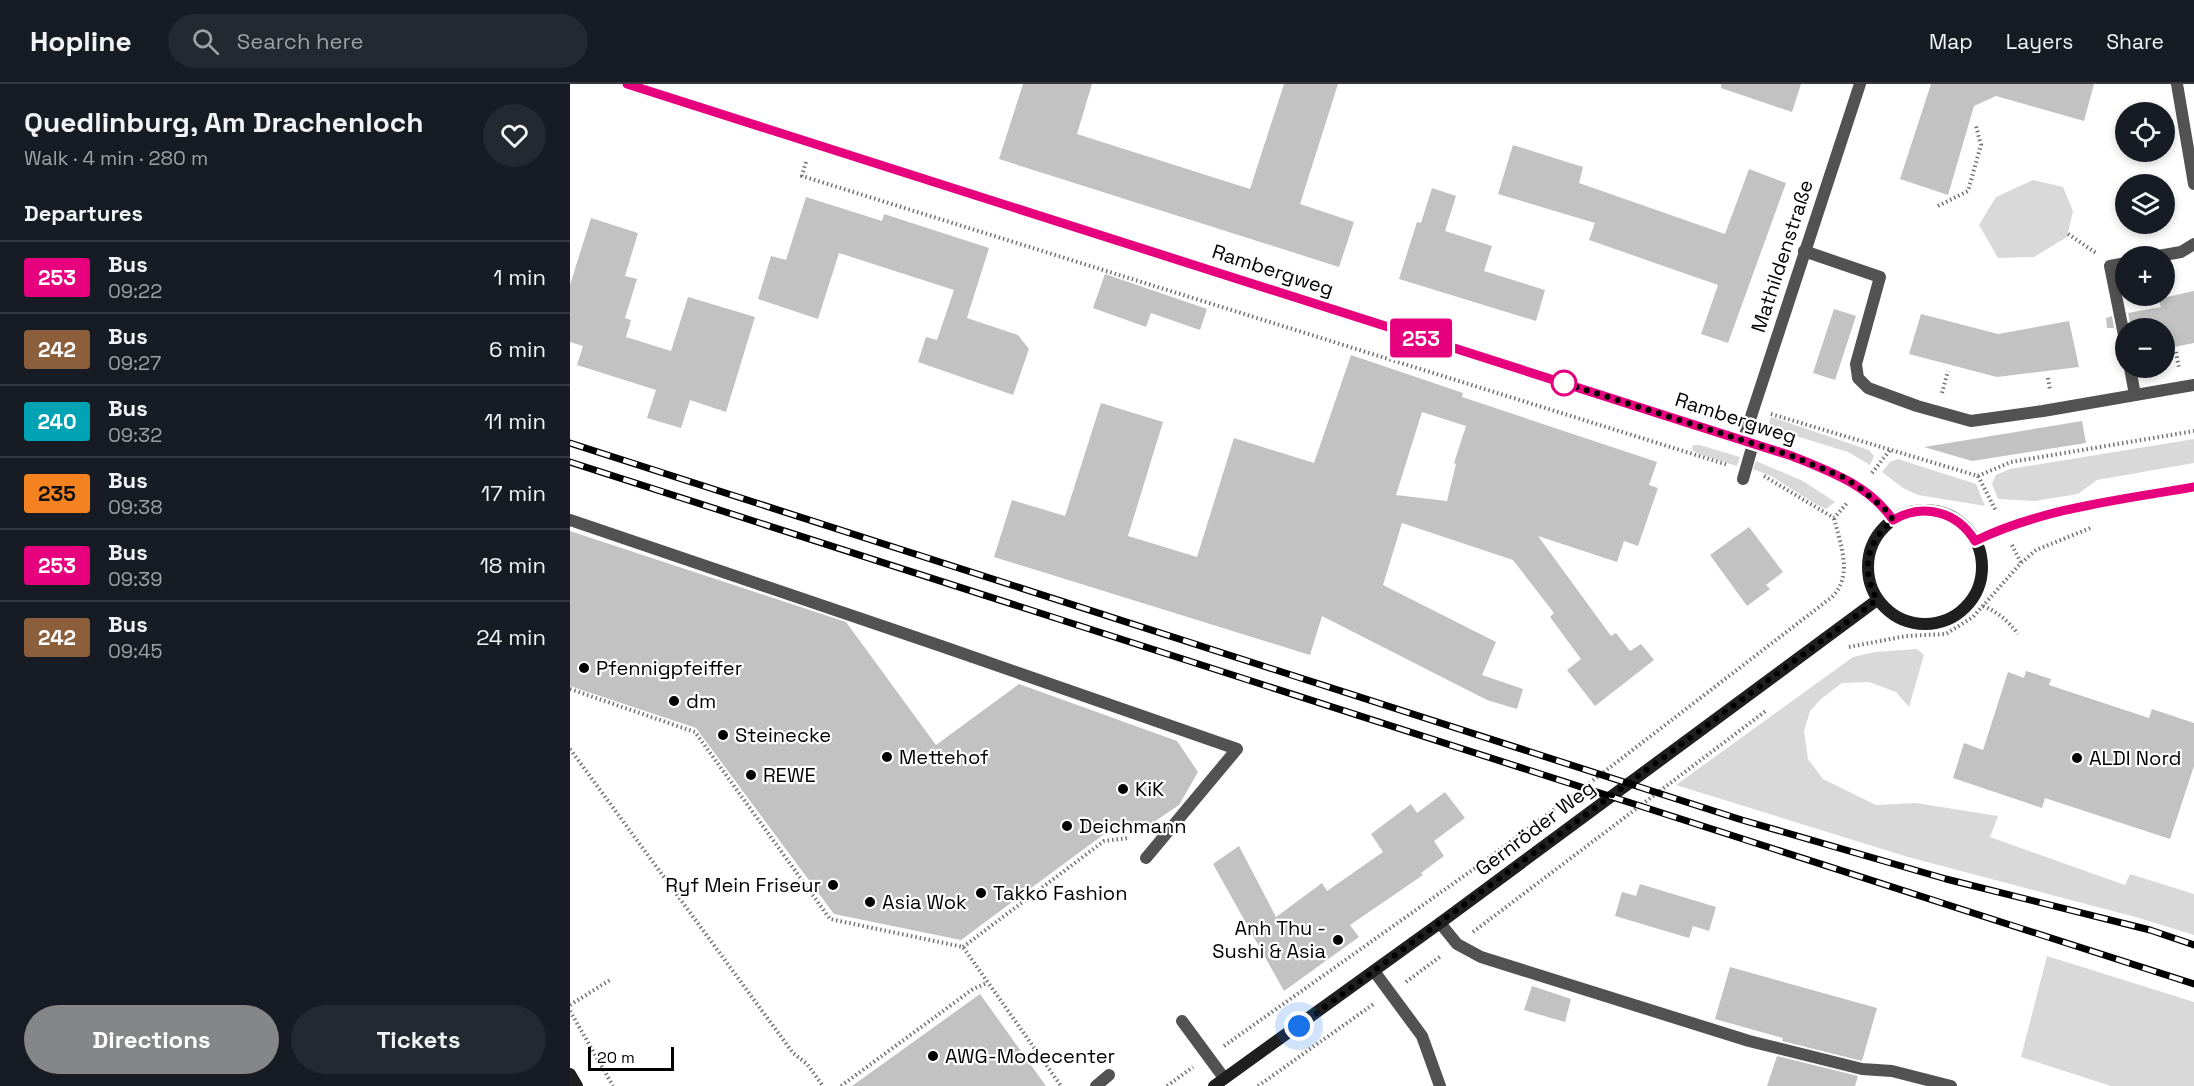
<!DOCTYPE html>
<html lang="en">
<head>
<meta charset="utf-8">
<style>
	body { margin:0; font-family:"Space Grotesk",sans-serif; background:#242831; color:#f1f3f6; height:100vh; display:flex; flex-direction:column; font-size:22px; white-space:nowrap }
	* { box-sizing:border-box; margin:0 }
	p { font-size:20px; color:#9ea1a6 }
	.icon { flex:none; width:33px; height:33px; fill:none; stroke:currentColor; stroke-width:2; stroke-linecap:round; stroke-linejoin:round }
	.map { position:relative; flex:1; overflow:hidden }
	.side { display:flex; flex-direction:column; background:#171b24; width:570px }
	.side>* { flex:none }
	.badge { padding:0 12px; border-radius:4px; font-size:21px; line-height:39px }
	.tools { position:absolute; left:1545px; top:18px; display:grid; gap:12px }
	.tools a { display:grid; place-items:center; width:60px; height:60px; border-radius:50%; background:#171b24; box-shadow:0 3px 9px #0003; font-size:30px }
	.scale { position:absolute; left:18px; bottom:15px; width:86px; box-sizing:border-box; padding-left:6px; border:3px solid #000; border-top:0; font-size:16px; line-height:21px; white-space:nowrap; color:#000; -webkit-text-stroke:4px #fff; paint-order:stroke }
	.you { position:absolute; width:30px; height:30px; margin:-15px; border:4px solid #fff; border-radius:50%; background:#1a73e8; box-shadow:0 0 0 9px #1a73e833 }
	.map>.badge { position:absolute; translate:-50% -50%; box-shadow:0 0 0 3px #fff }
	h2 { padding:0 24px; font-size:22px; line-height:54px }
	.round { display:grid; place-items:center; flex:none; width:63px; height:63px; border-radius:32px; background:#242831 }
	.overview { display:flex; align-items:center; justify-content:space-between; height:102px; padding:0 24px }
	h1 { font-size:28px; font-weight:700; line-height:45px }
	.primary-button { display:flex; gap:12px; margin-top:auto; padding:12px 24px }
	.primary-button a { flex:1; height:69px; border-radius:36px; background:#858687; color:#fff; font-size:24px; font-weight:700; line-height:69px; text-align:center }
	.primary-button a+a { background:#242831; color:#f1f3f6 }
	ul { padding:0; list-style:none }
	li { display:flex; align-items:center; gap:18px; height:72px; padding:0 24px; border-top:2px solid #363941 }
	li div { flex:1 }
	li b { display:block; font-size:22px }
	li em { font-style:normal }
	li .badge { min-width:66px; font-weight:700; text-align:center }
	header { display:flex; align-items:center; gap:36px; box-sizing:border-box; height:84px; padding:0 30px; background:#171b24; border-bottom:2px solid #363941 }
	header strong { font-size:28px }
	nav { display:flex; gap:33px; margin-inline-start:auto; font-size:21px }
	.search { width:420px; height:54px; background:#242831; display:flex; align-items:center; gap:15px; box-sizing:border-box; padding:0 21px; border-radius:33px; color:#9ea1a6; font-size:22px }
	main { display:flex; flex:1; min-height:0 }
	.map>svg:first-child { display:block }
</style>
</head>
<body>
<header>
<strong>Hopline</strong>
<div class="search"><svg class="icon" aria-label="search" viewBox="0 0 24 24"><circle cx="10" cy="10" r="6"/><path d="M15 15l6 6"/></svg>Search here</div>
<nav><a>Map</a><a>Layers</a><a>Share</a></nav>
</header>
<main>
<section class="side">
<div class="overview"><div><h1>Quedlinburg, Am Drachenloch</h1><p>Walk · 4 min · 280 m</p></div><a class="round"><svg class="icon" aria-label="heart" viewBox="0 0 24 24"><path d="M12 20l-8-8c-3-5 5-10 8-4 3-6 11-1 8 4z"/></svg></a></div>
<h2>Departures</h2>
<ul>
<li><span class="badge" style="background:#e6007e;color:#fff">253</span><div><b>Bus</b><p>09:22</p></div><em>1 min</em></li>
<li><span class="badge" style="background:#8b5e3c;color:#fff">242</span><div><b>Bus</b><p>09:27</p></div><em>6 min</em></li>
<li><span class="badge" style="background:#00a3b4;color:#fff">240</span><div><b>Bus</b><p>09:32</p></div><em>11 min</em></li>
<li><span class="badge" style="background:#f58220;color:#111">235</span><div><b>Bus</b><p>09:38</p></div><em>17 min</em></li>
<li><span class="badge" style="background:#e6007e;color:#fff">253</span><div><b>Bus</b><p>09:39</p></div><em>18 min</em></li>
<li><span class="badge" style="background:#8b5e3c;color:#fff">242</span><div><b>Bus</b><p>09:45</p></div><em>24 min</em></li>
</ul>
<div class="primary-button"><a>Directions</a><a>Tickets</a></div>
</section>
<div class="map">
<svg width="1624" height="1002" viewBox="0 0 1624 1002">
	<rect width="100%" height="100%" fill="#fff"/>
	<!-- green -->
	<g fill="#d9d9d9">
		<path d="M1463 96 1493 103 1503 127 1497 153 1464 173 1428 174 1409 141 1426 113Z"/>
		<path d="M1201 333 1299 366 1304 372 1300 381 1278 368 1203 345 1199 338Z"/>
		<path d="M1624 355V379L1527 396 1508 410 1465 417 1428 415 1422 400 1426 391 1440 385Z"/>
		<path d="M1123 361H1130L1170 373 1167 382 1129 370 1122 366Z"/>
		<path d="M1328 375 1406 400 1415 422 1348 411 1333 404 1312 388 1320 378Z"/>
		<path d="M1186 377 1233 397 1265 418 1256 425 1249 422 1201 392 1183 385Z"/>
		<path d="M1347 565 1354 571 1339 623 1326 608 1299 598 1272 599 1251 615 1240 627 1234 647 1238 675 1253 695 1306 721 1346 719 1428 732 1420 753 1555 801 1560 790 1624 810V851L1569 834 1338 773 1106 701 1283 573 1305 568Z"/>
		<path d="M1477 872 1624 918V1002H1541L1451 973Z"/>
	</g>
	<!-- building -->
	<g fill="#c2c2c2" fill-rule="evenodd">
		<path d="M453 0H522L507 50 680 105 714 0H768L730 120 784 138 769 183 429 75Z"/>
		<path d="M1151 0H1231L1222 28 1151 4Z"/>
		<path d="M1361 0H1524L1514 37 1426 12 1404 22 1378 111 1330 95Z"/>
		<path d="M943 61 1013 83 1009 99 1155 150 1179 85 1216 99 1158 259 1131 250 1148 201 1019 156 1025 139 928 110Z"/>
		<path d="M862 104 886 112 875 147 922 162 914 187 975 206 966 237 829 195 847 138 851 139Z"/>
		<path d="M236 113 312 137 314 130 419 164 397 234 448 251 459 265 443 311 348 278 356 253 367 256 384 206 269 169 248 235 188 215 201 172 216 176Z"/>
		<path d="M21 134 68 149 55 192 67 195 55 234 61 236 56 253 101 267 118 213 185 233 156 328 120 316 111 344 77 334 86 306 7 281 13 262 0 258V201Z"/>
		<path d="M535 190 637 225 630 246 581 229 576 243 523 224Z"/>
		<path d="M1624 207V259L1594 265V244H1561L1558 229 1591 223 1588 215Z"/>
		<path d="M1264 225 1286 232 1265 296 1243 289Z"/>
		<path d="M1351 230 1428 250 1499 237 1509 283 1427 293 1339 270Z"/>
		<path d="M1542 232 1544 244H1537L1536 234Z"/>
		<path d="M781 271 893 309 892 313 1087 378 1079 401 1088 404 1068 462 1054 457 1047 478 968 452 1041 552 1046 549 1060 567 1071 560 1084 576 1025 622 997 586 1011 575 980 533 984 529 943 476 832 439 813 501 926 558 912 591 953 605 947 625 917 616 752 532 740 571 424 473 442 416 495 432 531 319 593 338 558 452 627 473 664 354 744 379ZM852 328 896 342 884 379 886 380 877 417 826 411Z"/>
		<path d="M1512 337 1516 359 1402 377 1354 363Z"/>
		<path d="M1179 443 1213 488 1196 501 1200 505 1177 522 1140 471Z"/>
		<path d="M0 447 276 538 366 661 449 600 607 657 628 688 609 721 581 740 541 745 391 856 264 830 126 644 0 602Z"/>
		<path d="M1456 587 1481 595 1479 601 1579 634 1582 625 1624 639V682L1600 755 1475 714 1472 724 1383 694 1394 659 1413 666 1438 588 1454 594Z"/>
		<path d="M875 708 895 734 864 757 874 772 851 789 853 791 780 841 789 853 714 907 643 780 669 762 706 833 752 799 757 807 813 768 801 750 841 720 847 729Z"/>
		<path d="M1070 800 1146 823 1139 847 1123 842 1119 854 1045 832 1052 808 1066 812Z"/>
		<path d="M1160 883 1307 924 1292 977 1212 957 1213 954 1145 935Z"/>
		<path d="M962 902 1001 915 995 938 954 926Z"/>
		<path d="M410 910 476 1002H282Z"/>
		<path d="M1207 972 1288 992 1285 1002H1197Z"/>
	</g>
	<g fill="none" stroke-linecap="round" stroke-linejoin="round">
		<!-- path -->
		<g stroke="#747474" stroke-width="4" stroke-dasharray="1.5 3" stroke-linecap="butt">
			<path d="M236 78 232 92 1158 381"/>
			<path d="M1368 122 1398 107 1411 61 1406 42"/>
			<path d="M1498 150 1526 169"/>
			<path d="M1606 268 1609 284"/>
			<path d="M1478 294 1480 306"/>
			<path d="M1372 309 1378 287"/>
			<path d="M1201 330 1408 392 1441 378 1624 347"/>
			<path d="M1302 389 1320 366"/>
			<path d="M1194 392 1264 434 1278 418"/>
			<path d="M1408 392 1426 427"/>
			<path d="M1442 461 1451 479"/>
			<path d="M1413 522C1428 528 1438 537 1448 550"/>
			<path d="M1279 563 1336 552 1376 550 1403 533 1451 479 1466 466 1523 443"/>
			<path d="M0 605 125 648 260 835 393 863 491 1002"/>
			<path d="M0 665 223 969 237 980 253 1002"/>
			<path d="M903 848 1197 626"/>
			<path d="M393 863 534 757 559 754"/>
			<path d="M836 898 871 872"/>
			<path d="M0 921 40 896"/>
			<path d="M0 927 43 1002"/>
			<path d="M654 962 908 782 1013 704 1262 513C1284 491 1270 460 1264 434"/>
			<path d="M271 1002 403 905 417 899"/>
			<path d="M597 1002 623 983"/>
			<path d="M688 1002 805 919"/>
		</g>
		<!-- lane -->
		<g stroke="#525252" stroke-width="12">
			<path d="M1173 395 1183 360"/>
			<path d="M0 436 374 563 667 665 576 774"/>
			<path d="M870 839 887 860 911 873 1179 957 1292 985 1322 987 1381 1002"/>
			<path d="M804 887 852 952 870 1002"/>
			<path d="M612 937 654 994"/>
			<path d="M526 1002 539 991"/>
		</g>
		<!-- street -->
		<g stroke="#525252" stroke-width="12">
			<path d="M57 0 1222 372C1259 387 1299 401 1323 436"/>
			<path d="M1607 0 1624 100"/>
			<path d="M1234 167 1310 193 1286 280 1288 294 1298 304 1347 322 1401 337 1473 327 1624 301"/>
			<path d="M1588 172 1611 168 1624 160"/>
			<path d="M1556 179 1540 182 1556 261"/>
			<path d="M1560 284 1565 311"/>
			<path d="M1173 357 1290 0"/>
		</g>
		<!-- secondary -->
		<g stroke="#1f1f1f" stroke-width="12">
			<circle cx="1355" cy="483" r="57"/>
			<path d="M1405 457C1473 424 1550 416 1624 403"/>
			<path d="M0 990 7 1002"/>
			<path d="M644 1002 870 839 1307 516"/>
		</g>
		<!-- rail casing -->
		<g stroke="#000" stroke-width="7">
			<g id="rail">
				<path d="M0 359 1172 736 1376 795 1580 846 1624 861"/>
				<path d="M0 378 1624 900"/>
			</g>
		</g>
		<!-- rail -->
		<use href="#rail" stroke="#fff" stroke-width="4.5" stroke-dasharray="14" stroke-linecap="butt"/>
	</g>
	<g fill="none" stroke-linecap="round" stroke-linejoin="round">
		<!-- line casing -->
		<g stroke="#fff" stroke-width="14">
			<path id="line" d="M57 0 1222 372C1259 387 1299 401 1323 436 1353 419 1387 427 1405 457 1473 424 1550 416 1624 403"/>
		</g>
		<!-- line -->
		<use href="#line" stroke="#e6007e" stroke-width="9"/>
		<!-- walk -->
		<path stroke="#000" stroke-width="6" stroke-dasharray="0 10.8" d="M729 942 1307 516C1291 484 1296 459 1323 436L1317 427 1290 404 1273 393 1222 372 994 299"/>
	</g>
	<!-- markers -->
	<circle fill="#fff" stroke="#e6007e" stroke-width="3" cx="994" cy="299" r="12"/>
	<g fill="#000" stroke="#fff" stroke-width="2">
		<circle cx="14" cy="584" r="6"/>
		<circle cx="104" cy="617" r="6"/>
		<circle cx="153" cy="651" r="6"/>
		<circle cx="317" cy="673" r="6"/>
		<circle cx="1507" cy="674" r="6"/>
		<circle cx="181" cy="691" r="6"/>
		<circle cx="553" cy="705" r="6"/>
		<circle cx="497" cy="742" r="6"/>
		<circle cx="263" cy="801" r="6"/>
		<circle cx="411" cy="809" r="6"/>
		<circle cx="300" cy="818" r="6"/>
		<circle cx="768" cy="856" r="6"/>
		<circle cx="363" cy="972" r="6"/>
	</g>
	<g text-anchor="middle" stroke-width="4.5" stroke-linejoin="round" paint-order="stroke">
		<!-- street labels -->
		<g font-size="20" fill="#000" stroke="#fff">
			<text transform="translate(1212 172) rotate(-72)" y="7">Mathildenstraße</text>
			<text transform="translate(703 186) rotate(18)" y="7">Rambergweg</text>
			<text transform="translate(1166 334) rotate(18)" y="7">Rambergweg</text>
			<text transform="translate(965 744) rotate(-37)" y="7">Gernröder Weg</text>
		</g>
		<!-- poi labels -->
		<g font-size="20" fill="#000" stroke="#fff" text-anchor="start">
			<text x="26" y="591">Pfennigpfeiffer</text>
			<text x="116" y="624">dm</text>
			<text x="165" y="658">Steinecke</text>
			<text x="329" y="680">Mettehof</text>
			<text x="1519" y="681">ALDI Nord</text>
			<text x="193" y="698">REWE</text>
			<text x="565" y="712">KiK</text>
			<text x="509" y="749">Deichmann</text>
			<text x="251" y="808" text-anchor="end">Ryf Mein Friseur</text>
			<text x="423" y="816">Takko Fashion</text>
			<text x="312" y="825">Asia Wok</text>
			<text x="756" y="851" text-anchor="end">Anh Thu -<tspan x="756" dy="23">Sushi &amp; Asia</tspan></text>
			<text x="375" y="979">AWG-Modecenter</text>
		</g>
	</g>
</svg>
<div class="tools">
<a><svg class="icon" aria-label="locate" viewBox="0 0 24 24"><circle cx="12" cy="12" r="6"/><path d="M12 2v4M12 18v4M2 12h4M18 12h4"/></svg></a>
<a><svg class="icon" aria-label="layers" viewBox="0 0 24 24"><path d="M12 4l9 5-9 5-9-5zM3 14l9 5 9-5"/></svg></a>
<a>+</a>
<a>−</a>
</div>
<div class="scale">20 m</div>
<div class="you" style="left:729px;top:942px"></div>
<b class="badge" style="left:851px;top:254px;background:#e6007e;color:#fff">253</b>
</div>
</main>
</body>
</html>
